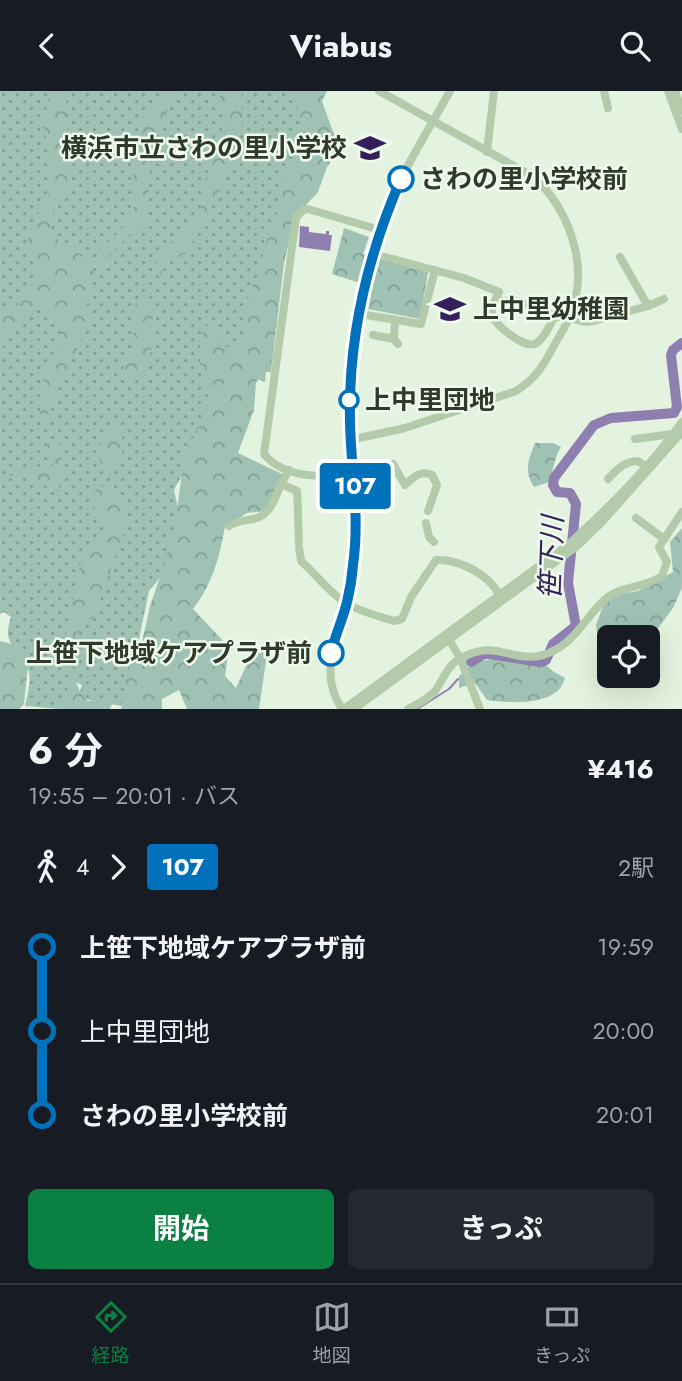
<!DOCTYPE html>
<html lang="ja">
<head>
<meta charset="utf-8">
<style>
	body { margin:0; font-family:Jost,"Noto Sans JP",sans-serif; background:#242831; color:#f1f3f6; height:100vh; display:flex; flex-direction:column; font-size:26px; white-space:nowrap }
	* { box-sizing:border-box; margin:0 }
	p { font-size:23px; color:#9ea1a6 }
	.icon { flex:none; width:38px; height:38px; fill:none; stroke:currentColor; stroke-width:2; stroke-linecap:round; stroke-linejoin:round }
	.map { position:relative; height:618px; overflow:hidden }
	.details { display:flex; flex-direction:column; background:#171b24; flex:1 }
	.details>* { flex:none }
	.badge { padding:0 14px; border-radius:5px; font-size:24px; line-height:46px }
	.fabs { position:absolute; left:597px; top:534px; display:grid; gap:14px }
	.fabs a { display:grid; place-items:center; width:63px; height:63px; border-radius:10px; background:#171b24; box-shadow:0 7px 28px #0002; font-size:35px }
	.map>.badge { position:absolute; translate:-50% -50%; box-shadow:0 0 0 4px #fff }
	.legs { display:flex; align-items:center; gap:10px; height:77px; padding:0 28px; font-size:23px }
	.legs p { margin-inline-start:auto }
	.summary { display:flex; align-items:center; justify-content:space-between; height:119px; padding:0 28px }
	h1 { font-size:38px; font-weight:700; line-height:52px }
	.primary-button { display:flex; gap:14px; margin-top:auto; padding:14px 28px }
	.primary-button a { flex:1; height:80px; border-radius:10px; background:#0b8043; color:#fff; font-size:28px; font-weight:700; line-height:80px; text-align:center }
	.primary-button a+a { background:#242831; color:#f1f3f6 }
	ul { padding:0 28px; list-style:none }
	li { display:flex; align-items:center; gap:24px; height:84px; font-size:26px }
	li i { display:grid; place-items:center; width:10px; height:100%; margin:0 9px; background:currentColor }
	li i::after { content:''; width:18px; height:18px; margin:-9px; border:5px solid; border-radius:50%; background:#171b24 }
	li p { margin-inline-start:auto }
	li:first-child i { background:linear-gradient(#0000 50%,currentColor 0) }
	li:last-child i { background:linear-gradient(currentColor 50%,#0000 0) }
	header { display:flex; justify-content:space-between; align-items:center; height:91px; padding:0 28px; background:#171b24; font-size:32px; font-weight:700 }
	.menu { display:flex; justify-content:space-around; align-items:center; height:98px; border-top:2px solid #363941; background:#171b24; font-size:19px; color:#9ea1a6 }
	.menu a { display:grid; justify-items:center; gap:4px }
	.menu .selected { color:#0b8043 }
	.map>svg:first-child { display:block }
</style>
</head>
<body>
<header><svg class="icon" aria-label="back" viewBox="0 0 24 24"><path d="M15 5l-7 7 7 7"/></svg>Viabus<svg class="icon" aria-label="search" viewBox="0 0 24 24"><circle cx="10" cy="10" r="6"/><path d="M15 15l6 6"/></svg></header>
<div class="map">
<svg width="682" height="618" viewBox="0 0 682 618">
	<defs>
		<pattern id="grass-dots" width="8" height="8" patternUnits="userSpaceOnUse" patternTransform="scale(1.75)"><rect width="8" height="8" fill="#9fc2b5"/><path d="M2 2h.1M6 6h.1" fill="none" stroke="#829f93" stroke-width="1.8" stroke-linecap="round"/></pattern>
		<pattern id="forest-crowns" width="20" height="18" patternUnits="userSpaceOnUse" patternTransform="scale(1.75)"><rect width="20" height="18" fill="#9fc2b5"/><path d="M2 6a3 3 0 1 1 6 0M12 15a3 3 0 1 1 6 0" fill="none" stroke="#829f93"/></pattern>
	</defs>
	<rect width="100%" height="100%" fill="#e3f3df"/>
	<!-- grass -->
	<path fill="url(#grass-dots)" d="M0 0H312V12L290 122 271 281H266L265 291 257 288 186 377 174 399 180 426 163 483 149 500 138 553 133 608 121 615 78 607 82 594 73 590 59 618 25 615C27 606 31 591 29 581 22 555 0 558 11 526L4 521 0 523Z"/>
	<!-- forest -->
	<g fill="url(#forest-crowns)">
		<path d="M50 0H66L67 40 73 61 72 86 66 99 54 113 51 142 60 151 73 155 84 168 88 169 93 174 94 191 86 209 90 230 52 311 41 345C39 330 41 287 46 273 49 266 56 261 59 255 66 237 51 216 34 212L4 252 0 272V221L17 215 38 185 30 160 28 145 34 129 48 108 52 68 43 36Z"/>
		<path d="M163 0H181C151 36 148 84 148 128L126 147 99 176 97 162C109 149 130 134 134 116 138 103 132 86 132 73 131 44 147 22 163 0Z"/>
		<path d="M221 0H242V33L236 63 224 92 186 163C172 167 165 169 161 184L156 183 158 161 197 130 202 116 205 89 217 63 227 30 219 15Z"/>
		<path d="M292 0H327L322 10 332 38 341 56 327 76 318 101 295 126 279 192 273 265 256 292 254 319 238 362 284 384 264 420 247 422 225 436C219 467 213 492 193 518L229 556 225 585 236 597 247 573 265 557 266 570 259 618H187L179 599 162 608V618H121L128 579 142 551 150 515 165 471 176 426 184 366 211 307C197 285 197 259 205 234L220 242 223 257 245 251 243 226 251 197 257 187 268 145 282 108V88L300 68 305 48Z"/>
		<path d="M344 137 369 146 363 163 429 176 420 228 368 218 372 196 332 183Z"/>
		<path d="M148 203C156 234 154 256 144 286L128 290 123 278 133 250 136 210Z"/>
		<path d="M111 336 121 340C125 361 123 370 108 386L100 370 102 344Z"/>
		<path d="M535 352H553L561 356C554 367 554 378 549 391L534 396C524 380 528 369 535 352Z"/>
		<path d="M47 353H63L59 401 29 388 9 384 12 373 49 381 55 370 52 363 46 358Z"/>
		<path d="M98 394 117 400 127 420 122 447 95 524 81 539 69 570 76 580 65 584 62 561 82 465 91 449 101 444 104 436C96 422 87 409 98 394Z"/>
		<path d="M682 437V497L673 517 655 541 647 546H609V555L599 553 596 534 604 512 621 503 638 500 673 481 670 451Z"/>
		<path d="M0 550 12 553 28 575 24 613 19 618H0Z"/>
		<path d="M517 563 540 569 554 581 565 587C563 592 561 598 556 601 539 614 507 612 487 609L475 592 459 597V585L475 571Z"/>
		<path d="M75 589 81 603 88 610 106 609 112 613 110 618H59L69 594Z"/>
	</g>
	<!-- water -->
	<path fill="#8f7eb0" d="M300 135 309 136V141L326 143V140H329V144H332L330 160 299 156Z"/>
	<g fill="none" stroke-linecap="round" stroke-linejoin="round">
		<!-- stream -->
		<path stroke="#8f7eb0" stroke-width="2" d="M417 618 449 598 458 588"/>
		<!-- river -->
		<path stroke="#8f7eb0" stroke-width="10" d="M471 571 484 563H490L541 571 546 569 553 553 576 535 568 492 576 413 570 402 557 401 553 394 554 387 594 334 611 327 674 322 677 316 671 264 673 259 682 252"/>
		<!-- minor -->
		<g stroke="#b3cbab" stroke-width="8">
			<path d="M604 0 608 17"/>
			<path d="M668 0 682 38"/>
			<path d="M675 0 682 20"/>
			<path d="M487 61 494 0"/>
			<path d="M380 139 308 118 303 119 296 127 264 363C285 389 324 385 354 385 364 382 371 375 381 372L388 376 393 373 405 394C413 386 421 379 432 384L437 394 428 420"/>
			<path d="M381 165 464 187 499 201C496 208 491 215 492 222 493 234 524 257 535 253 544 249 550 233 555 225"/>
			<path d="M620 166 648 215 664 208"/>
			<path d="M496 208 503 211 512 208 558 226"/>
			<path d="M366 224 421 233 435 179"/>
			<path d="M569 227 586 231 594 230 648 215"/>
			<path d="M395 229 394 248 398 253"/>
			<path d="M373 244 394 248"/>
			<path d="M635 348 673 343"/>
			<path d="M350 349 405 337 516 300C536 288 545 272 556 251 563 239 571 227 574 213 587 168 567 117 534 86L379 0"/>
			<path d="M289 379 281 393 297 400 298 420"/>
			<path d="M608 388C616 379 625 370 638 370L645 375"/>
			<path d="M298 423 299 451"/>
			<path d="M636 427 664 448"/>
			<path d="M426 432 429 446 434 451"/>
			<path d="M229 435C238 429 247 430 257 427 271 422 276 405 281 393"/>
			<path d="M299 456 301 470C316 483 329 502 346 512 360 521 379 525 394 530L402 528 411 506 436 469C459 468 489 483 500 505"/>
			<path d="M447 545 460 567 480 618"/>
			<path d="M342 618C317 580 339 548 347 511 350 499 352 486 353 474 360 418 348 365 349 309 350 233 368 158 401 88 416 58 434 29 450 0"/>
			<path d="M344 618 569 453C609 416 650 376 682 331"/>
			<path d="M354 618 576 456 602 431 682 341"/>
			<path d="M408 618C417 613 429 608 435 600 444 588 447 574 461 567 495 548 509 570 539 565 575 557 584 525 608 506 622 495 644 497 662 485L667 471 659 456 682 421"/>
		</g>
	</g>
	<g fill="none" stroke-linecap="round" stroke-linejoin="round">
		<!-- line-1 casing -->
		<g stroke="#fff" stroke-width="16">
			<path id="line-1" d="M331 562C335 544 343 528 347 511 350 499 352 486 353 474 360 425 351 379 350 331 348 246 367 166 401 88"/>
		</g>
		<!-- line-1 -->
		<use href="#line-1" stroke="#0072bc" stroke-width="10"/>
	</g>
	<!-- icons -->
	<defs>
		<g id="school-bare" transform="scale(2.415)"><path d="M0-5L7-2L0 1L-7-2ZM-4 1L0 2.5L4 1V4Q0 6-4 4Z" fill="#351f5b" stroke="#eefaec" stroke-width="2.5" paint-order="stroke"/></g>
	</defs>
	<g fill-rule="evenodd">
		<use href="#school-bare" x="370" y="57"/>
		<use href="#school-bare" x="450" y="218"/>
	</g>
	<!-- markers -->
	<g fill="#fff" stroke="#0072bc" stroke-width="3.5">
		<circle cx="401" cy="88" r="12"/>
		<circle cx="349" cy="309" r="9"/>
		<circle cx="331" cy="562" r="12"/>
	</g>
	<g text-anchor="middle" stroke-width="5" stroke-linejoin="round" paint-order="stroke">
		<!-- poi labels -->
		<g font-size="26" font-weight="bold" fill="#30392a" stroke="#eefaec" text-anchor="end">
			<text x="347" y="66">横浜市立さわの里小学校</text>
			<text x="473" y="227" text-anchor="start">上中里幼稚園</text>
		</g>
		<!-- stop labels -->
		<g font-size="26" font-weight="bold" fill="#30392a" stroke="#eefaec" text-anchor="start">
			<text x="420" y="97">さわの里小学校前</text>
			<text x="365" y="318">上中里団地</text>
			<text x="312" y="571" text-anchor="end">上笹下地域ケアプラザ前</text>
		</g>
		<!-- water labels -->
		<g font-size="28" font-style="italic" fill="#351f5b" stroke="#eefaec">
			<text transform="translate(551 467) rotate(-88)" y="10">笹下川</text>
		</g>
	</g>
</svg>
<div class="fabs">
<a><svg class="icon" aria-label="locate" viewBox="0 0 24 24"><circle cx="12" cy="12" r="6"/><path d="M12 2v4M12 18v4M2 12h4M18 12h4"/></svg></a>
</div>
<b class="badge" style="left:355px;top:395px;background:#0072bc;color:#fff">107</b>
</div>
<section class="details">
<div class="summary"><div><h1>6 分</h1><p>19:55 – 20:01 · バス</p></div><b>¥416</b></div>
<div class="legs"><svg class="icon" aria-label="walk" viewBox="0 0 24 24"><circle cx="13" cy="4" r="2"/><path d="M13 8l-2 6 4 7M11 14l-3 7M7 12l3-4h3l4 4"/></svg>4<svg class="icon" aria-label="forward" viewBox="0 0 24 24"><path d="M9 5l7 7-7 7"/></svg><b class="badge" style="background:#0072bc;color:#fff">107</b><p>2駅</p></div>
<ul>
<li><i style="color:#0072bc"></i><b>上笹下地域ケアプラザ前</b><p>19:59</p></li>
<li><i style="color:#0072bc"></i><span>上中里団地</span><p>20:00</p></li>
<li><i style="color:#0072bc"></i><b>さわの里小学校前</b><p>20:01</p></li>
</ul>
<div class="primary-button"><a>開始</a><a>きっぷ</a></div>
</section>
<nav class="menu">
<a class="selected"><svg class="icon" aria-label="directions" viewBox="0 0 24 24"><path d="M12 3l9 9-9 9-9-9zM9 14v-3h6M13 9l2 2-2 2"/></svg>経路</a>
<a><svg class="icon" aria-label="map" viewBox="0 0 24 24"><path d="M3 6l6-2 6 2 6-2v14l-6 2-6-2-6 2zM9 4v14M15 6v14"/></svg>地図</a>
<a><svg class="icon" aria-label="tickets" viewBox="0 0 24 24"><path d="M3 7h18v10H3zM15 7v10"/></svg>きっぷ</a>
</nav>
</body>
</html>
